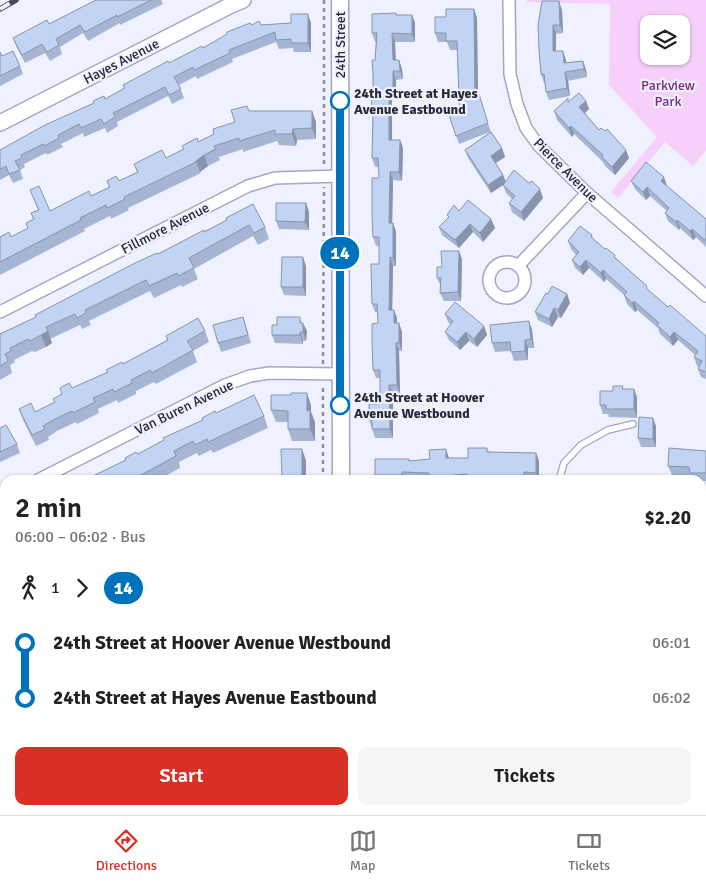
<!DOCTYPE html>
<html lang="en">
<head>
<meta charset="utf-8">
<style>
	body { margin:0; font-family:Signika,sans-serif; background:#f6f6f6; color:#222; height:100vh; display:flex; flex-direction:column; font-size:19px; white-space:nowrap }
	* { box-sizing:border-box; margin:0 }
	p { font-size:16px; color:#767676 }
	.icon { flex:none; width:28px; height:28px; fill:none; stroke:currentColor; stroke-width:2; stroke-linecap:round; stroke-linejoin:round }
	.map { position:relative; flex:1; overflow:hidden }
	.details { position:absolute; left:0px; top:475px; width:706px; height:340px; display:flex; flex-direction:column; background:#fff; border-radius:15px 15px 0 0; box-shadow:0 1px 4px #0004 }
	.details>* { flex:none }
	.badge { padding:0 10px; border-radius:16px; font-size:18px; line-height:32px }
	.buttons { position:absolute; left:640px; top:15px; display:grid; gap:10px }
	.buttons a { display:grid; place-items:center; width:50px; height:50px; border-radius:10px; background:#fff; box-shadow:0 1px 4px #0004; font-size:25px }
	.map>.badge { position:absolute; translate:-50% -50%; box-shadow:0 0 0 2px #fff }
	.legs { display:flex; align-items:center; gap:8px; height:55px; padding:0 15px; font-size:16px }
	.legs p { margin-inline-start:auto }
	.headline { display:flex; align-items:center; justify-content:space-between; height:85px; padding:0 15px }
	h1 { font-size:28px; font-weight:600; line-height:38px }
	.primary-button { display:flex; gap:10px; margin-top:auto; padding:10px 15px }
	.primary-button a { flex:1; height:58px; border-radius:10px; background:#d93025; color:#fff; font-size:20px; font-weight:600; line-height:58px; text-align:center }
	.primary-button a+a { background:#f6f6f6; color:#222 }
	ul { padding:0 15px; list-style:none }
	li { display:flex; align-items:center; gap:18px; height:55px; font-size:19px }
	li i { display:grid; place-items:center; width:8px; height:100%; margin:0 6px; background:currentColor }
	li i::after { content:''; width:12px; height:12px; margin:-6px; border:4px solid; border-radius:50%; background:#fff }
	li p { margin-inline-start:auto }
	li:first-child i { background:linear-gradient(#0000 50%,currentColor 0) }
	li:last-child i { background:linear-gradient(currentColor 50%,#0000 0) }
	.tabs { display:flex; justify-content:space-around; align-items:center; height:70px; border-top:1px solid #e0e0e0; background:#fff; font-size:14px; color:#767676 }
	.tabs a { display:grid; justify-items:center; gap:2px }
	.tabs .active { color:#d93025 }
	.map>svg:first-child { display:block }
</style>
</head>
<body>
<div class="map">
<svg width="706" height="815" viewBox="0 0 706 815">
	<rect width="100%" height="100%" fill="#f0f1ff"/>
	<!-- green -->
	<path fill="#f7cffb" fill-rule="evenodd" d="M527 0H706V151L693 166 665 142 618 198 611 192 657 137 609 85 610 4 527 2ZM649 24H681V56H649Z"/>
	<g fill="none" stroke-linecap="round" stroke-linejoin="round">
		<!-- service casing -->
		<g stroke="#a4a6c6" stroke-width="8">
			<g id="service">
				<path d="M559 480 564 463 581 445 608 430 633 424"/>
				<path d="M701 717H706"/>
			</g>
		</g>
		<!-- minor casing -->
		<g stroke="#a4a6c6" stroke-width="14">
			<g id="minor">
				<path d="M509 0 510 74 517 104 526 128 539 146 587 193 706 296"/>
				<circle cx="507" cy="280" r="18"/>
				<path d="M519 265 587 193"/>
				<path d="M0 312 248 186 275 178 340 176"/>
				<path d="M38 480 225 385 250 376 269 373 340 374"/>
				<path d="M0 499 5 497"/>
				<path d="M0 661 5 664"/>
				<path d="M169 810 171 815"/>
				<path d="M18 815 19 810"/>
			</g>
		</g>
		<!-- tertiary casing -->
		<g stroke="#a4a6c6" stroke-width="18">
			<g id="tertiary">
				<path d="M0 123 231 5 243 0"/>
				<path d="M701 520H706"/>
			</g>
		</g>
		<!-- secondary casing -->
		<g stroke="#a4a6c6" stroke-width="19">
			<g id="secondary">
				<path d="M340 0 341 480"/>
				<path d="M340 815V810"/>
			</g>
		</g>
		<!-- path -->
		<g stroke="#8d8e9c" stroke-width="2.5" stroke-dasharray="4 4" stroke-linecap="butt">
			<path d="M324 0V166"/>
			<path d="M323 364 324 187"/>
			<path d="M323 480V384"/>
			<path d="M323 810V815"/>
		</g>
		<!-- service -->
		<use href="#service" stroke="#fff" stroke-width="5.5"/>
		<!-- minor -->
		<use href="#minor" stroke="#fff" stroke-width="11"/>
		<!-- tertiary -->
		<use href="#tertiary" stroke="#fff" stroke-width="15"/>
		<!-- secondary -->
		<use href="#secondary" stroke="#fff" stroke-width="16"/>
		<!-- rail casing -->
		<g stroke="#494a57" stroke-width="5.5">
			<path id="rail" d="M0 9 16 0"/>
		</g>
		<!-- rail -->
		<use href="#rail" stroke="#f0f1ff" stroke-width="4" stroke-dasharray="11" stroke-linecap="butt"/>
	</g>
	<!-- wall -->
	<g fill="#a6b6d2">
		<path d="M96 0H161L163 4 120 25V23L88 41 83 33 60 47 62 54 50 61 45 53 25 63 16 46 13 38 49 24Z"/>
		<path d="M474 9 477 18 478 95 491 132 502 148 505 157 496 163 503 175 506 181 543 198 524 221 512 212 509 203 512 199 506 193 503 185 491 193 468 158 465 150 490 132 459 144 449 115 462 111 459 100 457 50H450L447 42H438L435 33 446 17Z"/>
		<path d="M562 10 563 33 556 34V51H563L566 63 583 61 586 70 587 77 568 81 570 96 549 100 546 92 545 83H544L541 74 539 50Z"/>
		<path d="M396 13 397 15H412L415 23V42H395L396 60H399L402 69 403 79 396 80V96H392V140H400L403 148 402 181 393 180 392 223H393L396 232V266H393L392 310H394L397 318V323H399L402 332V351H399L400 394H393V438H375L369 419 380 397V378H376L373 370 378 323V312H375L372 304 379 264V246H376L373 237 379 178V167H375L372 158 373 99 376 42H375L372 33Z"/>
		<path d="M311 23V52H294L293 48 279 49 276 42 232 59 233 62 197 79 196 76 179 85 184 98 172 104 168 96 117 122 118 126 107 133 105 128 84 137 83 133 61 144 63 147 47 155 46 153 24 164 25 167 20 170 23 179 13 183 9 175 0 180V150L105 99 124 88 123 85 252 25Z"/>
		<path d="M0 52 2 56 20 66 23 74 0 86Z"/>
		<path d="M586 101 589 109 585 113 599 130 629 158 615 175 605 166 603 162 574 134 572 137 557 120 554 111 569 102Z"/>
		<path d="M250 111H312L316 122V139L297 140 296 146 279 145 277 141 243 152V149L219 157 220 160 208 166 200 172 201 173 128 208 129 210 111 219 110 216 84 229 85 231 0 275V237H11L28 228 26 223 33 219 31 213 38 210 30 190 50 211 91 196 109 187 107 181H119L137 172 134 164 166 158 184 149 182 146 198 142 214 134 235 122Z"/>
		<path d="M631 181 667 186 706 219V247L696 237 693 240 680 228 679 230 668 221 665 213 667 211 650 196 646 200 635 189Z"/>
		<path d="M306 203 309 212V230L279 229 276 221Z"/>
		<path d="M459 211 491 219 495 228 483 242 473 232 459 248 442 235 439 227 448 218 447 215Z"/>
		<path d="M227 220 265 227 269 239 258 245 253 236 194 269 198 279 182 287 181 285 154 298 150 291 89 321 91 325 82 329 80 325 50 339 52 343 46 347 35 352 32 351 14 360 15 362 10 365 12 373 0 380V334L36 317 158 254Z"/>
		<path d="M592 235 593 239 616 258 648 290 668 307 706 336V379L701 377 698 369 699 367 697 366 694 357 695 355 678 340 673 346 660 334 658 328 637 310 635 312 627 304 624 295 606 279 604 282 589 268 583 275 575 268 572 260 576 255 571 249 568 241Z"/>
		<path d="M462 259 461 301H444L440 293 441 287 437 278Z"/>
		<path d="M306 266V296L284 295 281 287Z"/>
		<path d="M548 294H567L570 303 561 318 558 317 552 327 538 320 535 312Z"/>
		<path d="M445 314 484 326 487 335 477 347 469 341 460 350 449 340 445 332 451 325 448 322Z"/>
		<path d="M243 317 251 343 221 352 218 343Z"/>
		<path d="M300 317 302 323 307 331 306 341H303V344L275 343 272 335 277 325Z"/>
		<path d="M529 321 532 330 534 348H528V360L514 361 511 351 495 352 492 343Z"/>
		<path d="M205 331 209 342 193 351 197 362 156 384 154 382 136 391V394L118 403 117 400 98 409 99 413 77 424 76 422 57 431 48 437 49 440 36 446 23 420 19 409 35 412 54 402 53 399 62 394 60 388H72L107 373 106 370 123 364 167 340 166 336Z"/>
		<path d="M623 386V389L637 397V418L609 417 608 414H603L600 405 613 391Z"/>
		<path d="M311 405V412L315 422V441H292L288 429V422H276L271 410Z"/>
		<path d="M216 413 264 416 268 428 213 453 211 450 199 456 197 453 179 462 180 468 158 480H85L95 475 164 441Z"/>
		<path d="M656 426V447H641L638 438Z"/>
		<path d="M0 428 17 444 20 453 0 462Z"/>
		<path d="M487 448 489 452 536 453 539 461V480H377L375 475 409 459 410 461 449 458H468Z"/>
		<path d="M706 451V481H701V480H693L691 475H672L668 466Z"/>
		<path d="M5 518V556L0 558V521Z"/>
		<path d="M701 568 705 578 706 585V601H705L704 653 706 657V690H701Z"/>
		<path d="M0 585 5 587V624L2 622 1 625Z"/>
		<path d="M0 687 5 690V734L0 732Z"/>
		<path d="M49 810H76L75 815H50Z"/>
		<path d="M112 810H134V811L126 815H114Z"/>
		<path d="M456 810H504L506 815H498L489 813 490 815H458Z"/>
		<path d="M510 810H701L706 815H511Z"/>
	</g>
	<!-- shaded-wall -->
	<g fill="#8794ab">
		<path d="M559 1 562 10 563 33 560 25Z"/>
		<path d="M474 9 477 18 478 104 475 95Z"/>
		<path d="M308 14 311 23V52L308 43Z"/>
		<path d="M412 15 415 23V42L412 34Z"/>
		<path d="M553 25 556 34V59L553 51Z"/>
		<path d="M392 33 395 42 396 69 393 60Z"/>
		<path d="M563 51 566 60 567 72 564 63Z"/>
		<path d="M399 60 402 69 403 79 400 71Z"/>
		<path d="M583 61 586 70 587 77 584 69Z"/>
		<path d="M393 71 396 80V96L393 88Z"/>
		<path d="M565 72 568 81 570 96 567 88Z"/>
		<path d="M389 88 392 96V148L389 140Z"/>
		<path d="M586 101 589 109 582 115 579 107Z"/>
		<path d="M312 111 316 122V139L312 128Z"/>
		<path d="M571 126 574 134 572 137 569 128Z"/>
		<path d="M293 129 297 140 296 146 292 134Z"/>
		<path d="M400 140 403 148 402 181 399 172Z"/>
		<path d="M502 148 505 157 494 164 491 156Z"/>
		<path d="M626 150 629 158 615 175 612 167Z"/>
		<path d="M204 155 208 166 200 172 196 161Z"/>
		<path d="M390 172 393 180 392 232 389 223Z"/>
		<path d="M503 175 506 183 491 193 488 185Z"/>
		<path d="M664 177 667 186 664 189 661 181Z"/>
		<path d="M647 187 650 196 646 200 643 192Z"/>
		<path d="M540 189 543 198 524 221 521 212Z"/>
		<path d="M306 203 309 212V230L305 222Z"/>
		<path d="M491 219 495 228 483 242 480 233Z"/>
		<path d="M677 220 680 228 679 230 676 222Z"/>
		<path d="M393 223 396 232V266L393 258Z"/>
		<path d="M470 224 473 232 459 248 455 240Z"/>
		<path d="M692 229 696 237 693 240 690 231Z"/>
		<path d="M459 251 462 259 461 301 458 292Z"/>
		<path d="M303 257 306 266V296L303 287Z"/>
		<path d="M390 257 393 266 392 318 389 310Z"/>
		<path d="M586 260 589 268 583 275 580 267Z"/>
		<path d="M603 270 606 279 604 282 601 273Z"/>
		<path d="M567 294 570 303 561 318 558 310Z"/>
		<path d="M634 301 637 310 635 312 632 303Z"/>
		<path d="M554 308 558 317 552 327 549 319Z"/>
		<path d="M394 310 397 318V332L394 323Z"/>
		<path d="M529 321 532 330 534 348 531 339Z"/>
		<path d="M303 323 307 331 306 341 303 332Z"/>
		<path d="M399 323 402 332V351L399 342Z"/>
		<path d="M484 326 487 335 477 347 474 339Z"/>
		<path d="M48 331 52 343 46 347 41 335Z"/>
		<path d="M300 332 303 341V344L300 335Z"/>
		<path d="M466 332 469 341 460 350 457 342Z"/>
		<path d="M674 332 678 340 673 346 670 337Z"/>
		<path d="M525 340 528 348V360L525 351Z"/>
		<path d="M396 343 399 351 400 394 397 385Z"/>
		<path d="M389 385 393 394V438L390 429Z"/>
		<path d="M634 389 637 397V418L634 409Z"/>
		<path d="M307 393 311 405V412L315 422V441L310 429 307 411Z"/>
		<path d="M653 418 656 426V447L653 439Z"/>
		<path d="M302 449 306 460V480H302Z"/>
		<path d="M446 449 449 458H446Z"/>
		<path d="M536 453 539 461V480L536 473Z"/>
		<path d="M524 472 527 480H525L524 477Z"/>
		<path d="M701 568 705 578 706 585V595L701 582Z"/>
		<path d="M701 592 705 601 704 669 701 661Z"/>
		<path d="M0 617 2 622 1 625 0 624Z"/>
		<path d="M705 654 706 657V675L705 673Z"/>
		<path d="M68 810H76L75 815H69Z"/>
		<path d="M218 810H221V815H219Z"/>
		<rect x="303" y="810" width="3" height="5"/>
		<rect x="390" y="810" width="4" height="5"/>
	</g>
	<!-- building -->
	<g fill="#c1d4f4" stroke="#8794ab">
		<path d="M96 0H151L117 17V15L85 32 80 25 56 39 59 45 47 52 42 44 22 55 13 38 47 20 49 24Z"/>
		<path d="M542 1H559L560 25H553V51H563L564 63 583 61 584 69 565 72 567 88 546 92 544 74H541L539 50 538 25Z"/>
		<path d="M446 9H474L475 95 479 94 488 123 456 136 449 115 462 111 458 101 459 100 457 41H446V33H435V17H446Z"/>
		<path d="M396 13V15H412V34L392 33 393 60H399L400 71H393V88H389V140H400L399 172H390L389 223H393V258L390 257 389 310H394V323H399V342L396 343 397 385H389L390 429H372V419H369V404H377V397H380V370H373L372 343V324L378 323 377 304H372L371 264H379V237H373L372 216V178H379L378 158H372L373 113 371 99H373V74L372 60H375L377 33H372V14Z"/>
		<path d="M291 14H308V43H291V39L276 40 275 32 229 50 230 53 194 70 193 67 174 77 181 89 169 95 165 87 113 113 115 117 104 124 101 119 81 128 79 124 58 135 59 138 44 146 43 144 21 155 22 158 15 161 20 170 9 174 6 166 0 169V150L45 125 94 103 93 101 104 96 105 99 125 88 123 85 168 61 169 63 202 46 203 48 227 34V32L250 23 252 25 259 21 261 25 291 23Z"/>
		<path d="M13 51 20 66 0 76V52L2 56Z"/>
		<path d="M579 93 586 101 579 107 599 130 601 128 605 131 607 129 626 150 612 167 602 157 603 155 571 126 569 128 554 111 568 98V102Z"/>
		<path d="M247 106 249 111H312V128L293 129 292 134H275V130L239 141V138L214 146 216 149 204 155 196 161V162L124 197 125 199 107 208 106 205 80 218 81 220 0 262V237L9 232 11 237 28 228 26 223 34 219 31 213 39 210 30 190 39 186 50 211 89 191 91 196 110 187 107 181 116 176 119 181 138 172 134 164 162 150 166 158 184 149 182 146 197 138 198 142 214 134 213 129 235 122 231 110Z"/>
		<path d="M491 132 502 148 491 156 503 175 488 185 465 150Z"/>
		<path d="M646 162 664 177 661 181 706 219V241L692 229 690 231 677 220 676 222 665 213 669 208 647 187 643 192 631 181Z"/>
		<path d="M514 170 529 183 532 181 540 189 521 212 509 203 515 196 503 185Z"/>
		<path d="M468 200 491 219 480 233 470 224 455 240 439 227 449 217 447 215 454 205 459 211Z"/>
		<path d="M276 203H306L305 222 276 221Z"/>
		<path d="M253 204 265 227 254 233 249 225 189 258 194 268 178 276 177 273 149 286 146 280 85 310 86 313 77 318 75 314 46 327 48 331 41 335 30 341 28 339 10 348 11 351 5 354 8 361 0 366V334L36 317 35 315 137 262 157 253 158 254 204 230V232L227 220 226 218Z"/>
		<path d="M580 226 592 235 591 237 605 249 606 248 615 255 614 257 647 286 646 288 668 307 670 305 706 336V372L698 369 702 361 694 357 698 351 674 332 670 337 657 325 659 323 634 301 632 303 624 295 627 292 603 270 601 273 586 260 580 267 572 260 579 252 568 241Z"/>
		<path d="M441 251H459L458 292 440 293 441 278H437V267H442Z"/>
		<path d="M282 257H303V287H281Z"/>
		<path d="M552 286 567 294 558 310 554 308 549 319 535 312 546 293 548 294Z"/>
		<path d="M455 302 484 326 474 339 466 332 457 342 445 332 453 321 445 314Z"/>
		<path d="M243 317 248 335 218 343 213 325Z"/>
		<path d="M277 317H300V323H303V332H300V335H272V325H277Z"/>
		<path d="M198 318 205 331 187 341 193 350 152 373 150 370 131 380 132 383 114 392 113 389 93 398 95 402 73 413 72 411 53 420 43 426 45 429 32 435 19 409 31 403 35 412 55 402 53 399 62 394 60 388 69 383 72 388 108 372 106 370 122 362 123 364 168 340 166 336Z"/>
		<path d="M529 321 531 339 525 340V351L511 352 510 342 492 343 490 325Z"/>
		<path d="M613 386H623L622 389H634V409H606V405H600V391H613Z"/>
		<path d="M291 393H307V411L310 410V429H288V411L271 410V395H291Z"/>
		<path d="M254 395 264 416 208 442 207 439 195 445 193 441 174 451 176 456 139 476 141 480H129L128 479 127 480H85L95 475 126 460 125 458 136 452 138 454 164 440 163 438 203 420 202 418 215 411 216 413Z"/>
		<path d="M639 417 653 418V439L638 438Z"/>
		<path d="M6 425 17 444 0 452V428Z"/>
		<path d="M468 448H487V452L536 453V473L524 472V477H467V474L429 477V473L402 472V475H375V459H409V461L430 459 429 450 446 449V458H468Z"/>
		<path d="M669 448 706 451V473H690L689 467 668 466Z"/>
		<path d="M281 449H302V480H282Z"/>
		<path d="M5 518V551H4L1 544H0V521Z"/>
		<path d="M701 575H703L702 585H701Z"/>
		<path d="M0 585 5 587V613L0 611Z"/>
		<path d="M701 653 705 654V673H701Z"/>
		<path d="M0 687 5 690V724L0 722Z"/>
		<path d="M701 796H706V815H535L528 813V810H701Z"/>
		<path d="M200 810H218L219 815H201Z"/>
		<rect x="254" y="810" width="49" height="5"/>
		<rect x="372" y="810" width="18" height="5"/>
		<path d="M458 810H488V811L480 815H461Z"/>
	</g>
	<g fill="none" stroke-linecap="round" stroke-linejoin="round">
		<!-- line-1 casing -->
		<g stroke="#fff" stroke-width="11">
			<path id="line-1" d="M340 101V405"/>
		</g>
		<!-- line-1 -->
		<use href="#line-1" stroke="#0072bc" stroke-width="8"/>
	</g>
	<!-- markers -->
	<g fill="#fff" stroke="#0072bc" stroke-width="2.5">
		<circle cx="340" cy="101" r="9"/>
		<circle cx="340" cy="405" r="9"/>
	</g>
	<g text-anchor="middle" stroke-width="4.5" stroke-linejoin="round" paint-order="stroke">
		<!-- street labels -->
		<g font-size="14" fill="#282936" stroke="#f0f1ff">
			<text transform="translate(340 45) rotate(-90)" y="5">24th Street</text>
			<text transform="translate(121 61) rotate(-27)" y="5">Hayes Avenue</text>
			<text transform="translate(566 170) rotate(45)" y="5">Pierce Avenue</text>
			<text transform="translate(165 228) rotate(-27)" y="5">Fillmore Avenue</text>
			<text transform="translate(184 407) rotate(-26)" y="5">Van Buren Avenue</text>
		</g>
		<!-- park labels -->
		<g font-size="14" fill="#782b81" stroke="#f0f1ff">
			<text x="668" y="90">Parkview<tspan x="668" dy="16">Park</tspan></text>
		</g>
		<!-- stop labels -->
		<g font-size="14" font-weight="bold" fill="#282936" stroke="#f0f1ff" text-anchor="start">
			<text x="354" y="98">24th Street at Hayes<tspan x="354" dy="16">Avenue Eastbound</tspan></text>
			<text x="354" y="402">24th Street at Hoover<tspan x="354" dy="16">Avenue Westbound</tspan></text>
		</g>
	</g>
</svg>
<div class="buttons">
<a><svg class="icon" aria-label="layers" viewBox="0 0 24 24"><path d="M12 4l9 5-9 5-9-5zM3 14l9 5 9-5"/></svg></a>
</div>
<b class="badge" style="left:340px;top:253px;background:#0072bc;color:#fff">14</b>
<section class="details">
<div class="headline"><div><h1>2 min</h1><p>06:00 – 06:02 · Bus</p></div><b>$2.20</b></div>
<div class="legs"><svg class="icon" aria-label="walk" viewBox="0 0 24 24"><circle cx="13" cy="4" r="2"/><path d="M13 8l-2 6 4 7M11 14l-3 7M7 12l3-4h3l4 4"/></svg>1<svg class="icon" aria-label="forward" viewBox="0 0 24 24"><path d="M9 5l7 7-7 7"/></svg><b class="badge" style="background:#0072bc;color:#fff">14</b></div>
<ul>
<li><i style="color:#0072bc"></i><b>24th Street at Hoover Avenue Westbound</b><p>06:01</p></li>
<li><i style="color:#0072bc"></i><b>24th Street at Hayes Avenue Eastbound</b><p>06:02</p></li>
</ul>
<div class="primary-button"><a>Start</a><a>Tickets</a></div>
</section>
</div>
<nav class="tabs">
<a class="active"><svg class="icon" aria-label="directions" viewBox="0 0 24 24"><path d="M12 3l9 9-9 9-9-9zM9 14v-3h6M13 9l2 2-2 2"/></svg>Directions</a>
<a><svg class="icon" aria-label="map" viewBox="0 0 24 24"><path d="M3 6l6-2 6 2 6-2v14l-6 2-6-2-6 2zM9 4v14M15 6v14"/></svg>Map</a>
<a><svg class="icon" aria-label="tickets" viewBox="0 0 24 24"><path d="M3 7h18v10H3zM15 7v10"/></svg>Tickets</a>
</nav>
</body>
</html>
